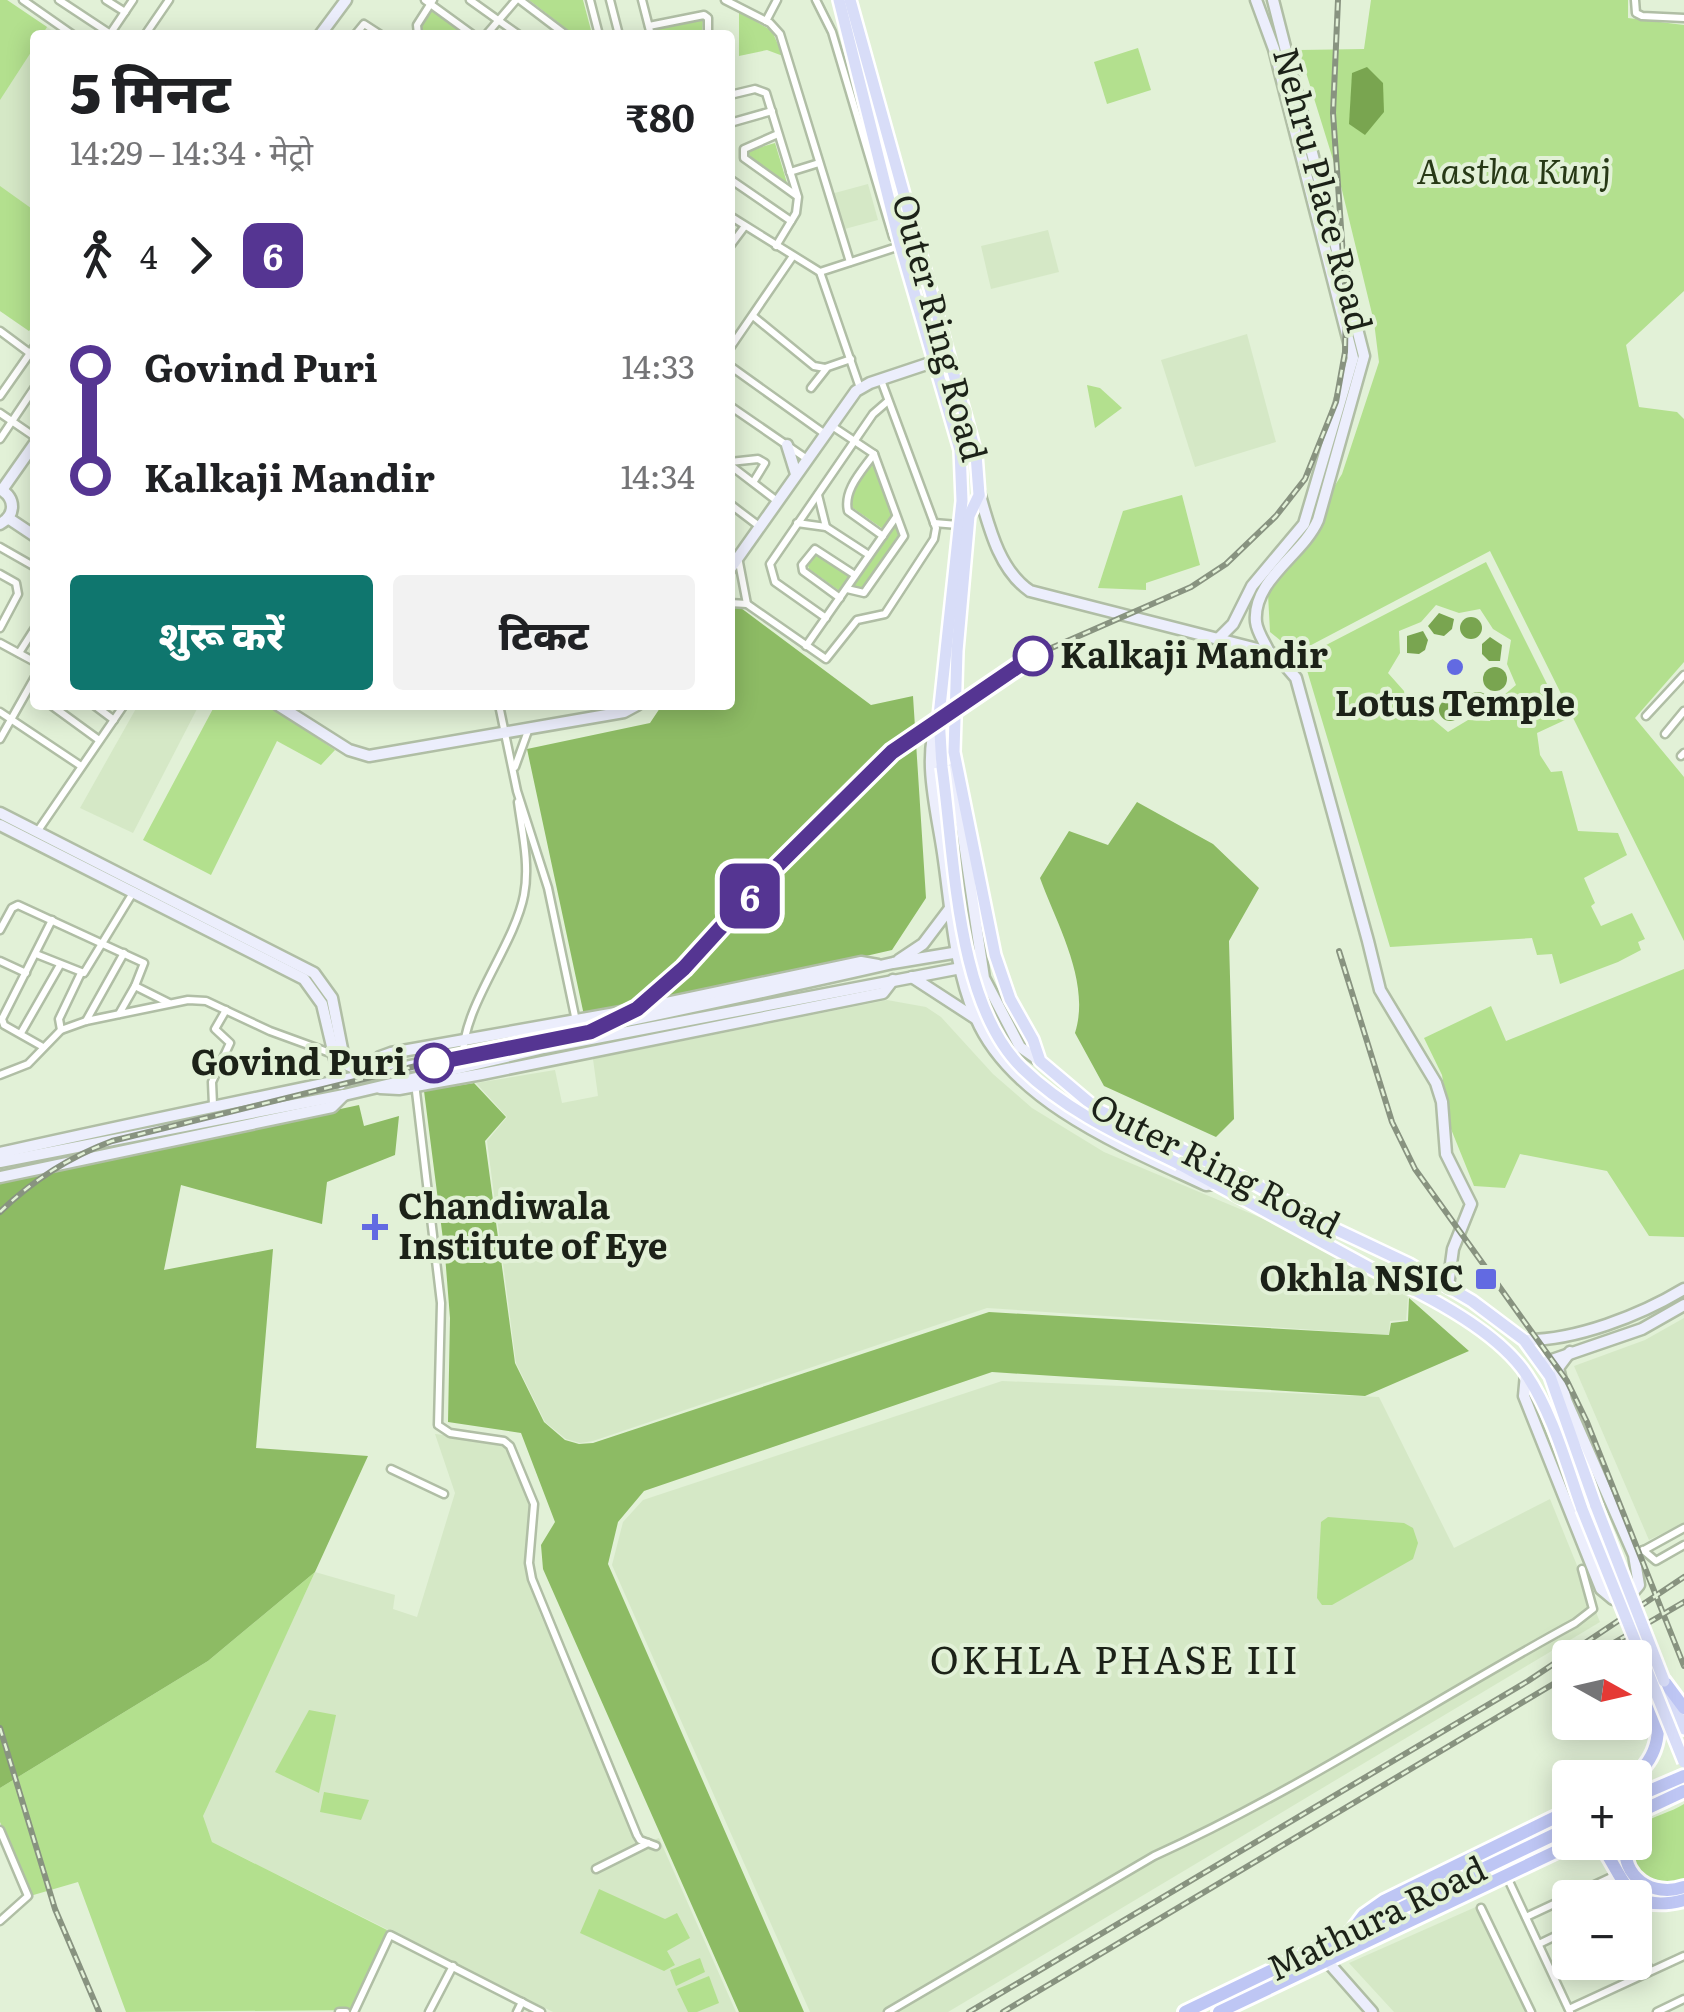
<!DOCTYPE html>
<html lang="hi">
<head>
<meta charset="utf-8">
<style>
	body { margin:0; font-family:Literata,"Noto Sans Devanagari",serif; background:#f2f2f2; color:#202124; height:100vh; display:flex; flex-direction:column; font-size:38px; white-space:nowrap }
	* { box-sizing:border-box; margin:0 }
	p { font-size:32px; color:#757577 }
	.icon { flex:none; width:55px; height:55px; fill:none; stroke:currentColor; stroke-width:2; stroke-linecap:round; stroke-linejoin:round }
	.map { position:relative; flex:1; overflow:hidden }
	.panel { position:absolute; left:30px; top:30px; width:705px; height:680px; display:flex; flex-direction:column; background:#fff; border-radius:10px; box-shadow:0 5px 25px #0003 }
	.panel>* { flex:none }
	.badge { padding:0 20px; border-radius:15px; font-size:35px; line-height:65px }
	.needle { width:65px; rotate:98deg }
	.buttons { position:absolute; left:1552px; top:1640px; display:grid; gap:20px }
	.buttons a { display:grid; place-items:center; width:100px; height:100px; border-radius:10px; background:#fff; box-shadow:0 5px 25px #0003; font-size:50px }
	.map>.badge { position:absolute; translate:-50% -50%; box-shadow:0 0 0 5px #fff }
	.legs { display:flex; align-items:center; gap:15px; height:110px; padding:0 40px; font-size:32px }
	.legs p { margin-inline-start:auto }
	.head { display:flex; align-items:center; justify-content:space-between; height:170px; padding:0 40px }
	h1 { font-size:55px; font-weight:800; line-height:75px }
	.action { display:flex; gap:20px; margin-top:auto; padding:20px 40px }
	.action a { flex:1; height:115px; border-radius:10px; background:#0f766e; color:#fff; font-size:40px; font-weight:800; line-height:115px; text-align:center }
	.action a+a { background:#f2f2f2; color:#202124 }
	ul { padding:0 40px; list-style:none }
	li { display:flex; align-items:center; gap:35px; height:110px; font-size:38px }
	li i { display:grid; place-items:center; width:15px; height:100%; margin:0 12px; background:currentColor }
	li i::after { content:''; width:25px; height:25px; margin:-12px; border:8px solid; border-radius:50%; background:#fff }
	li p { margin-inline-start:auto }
	li:first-child i { background:linear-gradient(#0000 50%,currentColor 0) }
	li:last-child i { background:linear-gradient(currentColor 50%,#0000 0) }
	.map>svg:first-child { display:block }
</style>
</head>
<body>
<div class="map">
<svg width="1684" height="2012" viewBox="0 0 1684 2012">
	<rect width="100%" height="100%" fill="#e2f1d7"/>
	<!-- built -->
	<g fill="#d5e8c6">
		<path d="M0 0H7L59 35H35V323L29 331 0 311Z"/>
		<path d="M868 184 878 220 841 230 831 194Z"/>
		<path d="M1048 230 1059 272 991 289 981 246Z"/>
		<path d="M1247 334 1276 442 1195 467 1161 360Z"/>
		<path d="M138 705H199L133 833 80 808Z"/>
		<path d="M887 1000 926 1007 941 1017 993 1074 1032 1108 1104 1152 1292 1231 1408 1297 1406 1320 1390 1321 1389 1335 987 1308 593 1441 580 1443 566 1439 545 1422 516 1363 487 1141 507 1117 476 1083 555 1070 562 1103 598 1096 593 1059Z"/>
		<path d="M1684 1318V1523L1649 1540 1574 1366 1645 1340Z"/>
		<path d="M1002 1381 1379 1397 1454 1548 1550 1499 1600 1622 948 2012H810L612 1565 623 1522 643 1500Z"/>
		<path d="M435 1434 504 1442 515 1457 531 1507 527 1566 540 1614 624 1801 636 1846 659 1838 736 2012H553L212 1842 202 1816 315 1572 395 1595 393 1609 417 1617 455 1493Z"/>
		<path d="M1478 1906 1529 2012H1394L1349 1963Z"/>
	</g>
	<!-- green -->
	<g fill="#b3e08e" fill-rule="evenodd">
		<path d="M0 0H7L47 27 42 35H35V46L0 100Z"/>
		<path d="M529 0H583L592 34H573Z"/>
		<path d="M1371 0H1628V18L1684 25V291L1626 345 1639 407 1677 412 1684 419V662L1635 718 1684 777V941L1490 551 1296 653 1270 632 1268 594 1342 474 1379 362 1374 322 1340 182 1299 50 1364 49Z"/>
		<path d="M432 10 467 35H428L419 29Z"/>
		<path d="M739 11 772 31 783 56 767 50 739 56Z"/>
		<path d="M703 19 702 35H659L657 29Z"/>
		<path d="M1138 48 1151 90 1107 104 1094 62Z"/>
		<path d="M775 143 787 183 751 160 748 151Z"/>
		<path d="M0 186 35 211V323L29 331 0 311Z"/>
		<path d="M1087 385 1100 388 1122 408 1095 428Z"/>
		<path d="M873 462 893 515 883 529 853 508 849 496Z"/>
		<path d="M1182 495 1200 565 1146 583V590L1098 588 1123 511Z"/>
		<path d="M895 525 901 537 865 587 857 589 852 586Z"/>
		<path d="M817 554 851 577 841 592 809 569 808 566Z"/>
		<path d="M1486 562 1565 720 1537 733 1540 755 1551 772 1562 771 1578 831 1618 833 1627 855 1584 878 1595 903 1591 906 1601 926 1632 913 1645 939 1638 942 1641 950 1618 962 1560 984 1552 954 1537 955 1532 938 1390 947 1303 657ZM1436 605 1459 613 1480 609 1493 629 1511 640 1507 664 1516 685 1498 700 1490 721 1468 720 1448 732 1430 717 1407 713 1404 691 1388 673 1400 653 1399 631 1421 622Z"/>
		<path d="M215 705H269L335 750 321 765 277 741 211 875 143 840Z"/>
		<path d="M1684 969V1237L1649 1236 1607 1171 1520 1154 1505 1188 1474 1186 1451 1129 1442 1075 1424 1038 1491 1006 1506 1041Z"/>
		<path d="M1328 1517 1404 1523 1413 1528 1418 1543 1413 1559 1332 1605H1322L1317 1598 1321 1522Z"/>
		<path d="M315 1572 203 1816 212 1842 387 1930 357 2010 126 2012 78 1882 30 1896 0 1822V1788L208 1661Z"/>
		<path d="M309 1710 336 1715 319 1793 275 1772Z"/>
		<path d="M324 1792 369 1800 361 1820 320 1812Z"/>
		<path d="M1684 1804V1880C1652 1891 1623 1872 1635 1839 1637 1834 1637 1829 1641 1825 1652 1816 1672 1812 1684 1804Z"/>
		<path d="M599 1889 665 1919 677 1913 690 1938 667 1951 675 1965 664 1971 580 1933Z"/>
		<path d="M700 1958 705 1972 676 1986 670 1970Z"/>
		<path d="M709 1976 719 2003 697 2012H688L677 1989Z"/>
	</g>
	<!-- forest -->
	<g fill="#8dbb64">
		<path d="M733 602 871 705 913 696 926 898 892 950 585 1020 527 749 650 723 662 705H730Z"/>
		<path d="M1137 802 1213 844 1259 888 1229 941 1234 1119 1216 1137 1104 1086 1075 1033C1091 982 1057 925 1040 878L1069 831 1108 845Z"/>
		<path d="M474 1083 506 1117 485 1141 515 1363 544 1422 565 1440 579 1444 593 1443 989 1312 1389 1335 1391 1323 1408 1321 1409 1298 1469 1351 1365 1396 992 1372 644 1491 618 1522 608 1564 804 2012H739L543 1569 541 1545 555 1522 521 1433 448 1422 450 1318 445 1255 424 1091Z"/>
		<path d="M359 1105 364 1126 399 1116 395 1155 327 1182 322 1224 181 1185 164 1270 273 1249 256 1448 368 1456 315 1572 208 1661 0 1788V1182Z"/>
	</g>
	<!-- water -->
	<g fill="#79a550">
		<path d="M1367 67 1383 83 1384 112 1365 135 1349 124 1352 73Z"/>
		<path d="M1439 613 1454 619 1452 629 1444 636 1434 634 1428 626Z"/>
		<circle cx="1471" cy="628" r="11"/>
		<path d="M1423 631 1428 640 1425 650 1419 654 1407 653V636Z"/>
		<path d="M1490 637 1502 645 1500 661H1489L1482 654V644Z"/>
		<circle cx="1495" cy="679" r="12"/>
		<circle cx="1478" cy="703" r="11"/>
		<circle cx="1450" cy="710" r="11"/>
	</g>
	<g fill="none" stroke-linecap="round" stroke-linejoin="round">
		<!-- street casing -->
		<g stroke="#b0bea5" stroke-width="11">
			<g id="street">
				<path d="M23 0 73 35"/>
				<path d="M59 0 112 35"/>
				<path d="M106 0 125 12"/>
				<path d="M425 0 473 35"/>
				<path d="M470 0 519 35"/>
				<path d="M520 0 566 35"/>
				<path d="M590 0 599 35"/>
				<path d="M610 0 619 35"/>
				<path d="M642 0 651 35"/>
				<path d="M725 0 770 23 780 34 850 262"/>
				<path d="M816 0 832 32 893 237"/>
				<path d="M1635 0 1636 13 1642 16 1684 18"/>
				<path d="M766 21 777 0"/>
				<path d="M649 26 704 15 708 18V35"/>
				<path d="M110 34 133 0"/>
				<path d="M145 35 169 0"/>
				<path d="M355 35 364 24 381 35"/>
				<path d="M418 35 417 25 433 0"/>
				<path d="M486 35 516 0"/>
				<path d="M730 95 755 89 766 93 798 197 796 213 776 246"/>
				<path d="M730 123 772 111"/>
				<path d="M778 134 744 149V158L797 196"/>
				<path d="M790 172 819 163"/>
				<path d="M730 179 791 221"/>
				<path d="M730 216 820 272 860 388"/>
				<path d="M730 246 745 226"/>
				<path d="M820 272 900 246"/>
				<path d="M753 316 814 366 825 368 851 359"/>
				<path d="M0 331 35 357"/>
				<path d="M730 348 793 256"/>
				<path d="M730 366 825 434"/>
				<path d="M811 388 826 369"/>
				<path d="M0 396 35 346"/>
				<path d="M730 406 807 459"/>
				<path d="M0 413 35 437"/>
				<path d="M832 426 874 454 904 536 864 593 847 589"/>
				<path d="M0 439 35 387"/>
				<path d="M874 454C862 471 843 490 848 511L883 536"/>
				<path d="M730 462 758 459 765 463 754 481"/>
				<path d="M730 465 777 501"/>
				<path d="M818 495 826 527"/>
				<path d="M730 504 759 526"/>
				<path d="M797 523 826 527 869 555"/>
				<path d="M934 523 958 525"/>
				<path d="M0 547 35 567"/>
				<path d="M738 557 747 604"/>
				<path d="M0 574 16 583 18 594 0 628"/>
				<path d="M840 598 803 571 802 565 815 549 855 575"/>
				<path d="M730 603 747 604 826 659 857 620 885 614 934 539 936 528 881 380"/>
				<path d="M826 618 775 582 770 564 873 414 888 401"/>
				<path d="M0 643 35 662"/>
				<path d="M806 646 896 517"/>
				<path d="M19 653 35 628"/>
				<path d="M51 705 99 740"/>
				<path d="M94 705 114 720"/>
				<path d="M499 705 517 791 548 888 576 1021"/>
				<path d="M0 712 81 766"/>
				<path d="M1646 716 1684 675"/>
				<path d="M1665 734 1684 711"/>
				<path d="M0 739 35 677"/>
				<path d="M1681 756 1684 753"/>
				<path d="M515 767 529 728"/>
				<path d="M37 832 124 705"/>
				<path d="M0 930 12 908 18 905 144 963 135 986 169 1003"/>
				<path d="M36 954 84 973 134 891"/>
				<path d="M0 961 26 973"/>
				<path d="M119 1014 135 986"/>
				<path d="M86 1021 124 953"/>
				<path d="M61 1030 59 1019 81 973"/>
				<path d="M21 1033 60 965"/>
				<path d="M43 1047 4 1025 2 1019 52 920"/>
				<path d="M463 1056C463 1006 514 946 524 895 530 865 522 832 518 802"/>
				<path d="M0 1075 28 1064 61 1030 86 1021 188 1000 206 1001 270 1031 333 1054"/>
				<path d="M415 1083 441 1303 438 1425 450 1433 504 1441 510 1446 534 1504 529 1563 532 1579 637 1835 640 1840 656 1846"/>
				<path d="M213 1105 212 1082 230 1043 215 1029 226 1010"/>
				<path d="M391 1469 444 1494"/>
				<path d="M1643 1550 1656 1561 1684 1545"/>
				<path d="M1635 1555 1684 1528"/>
				<path d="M0 1830 28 1896 0 1921"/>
				<path d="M596 1869 648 1843"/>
				<path d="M1507 1877 1570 2012"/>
				<path d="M1481 1908 1531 2012"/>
				<path d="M1526 1917 1618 1874"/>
				<path d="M1635 1939 1650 1971"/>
				<path d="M1539 1944 1570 1929"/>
				<path d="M1569 2009 1684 1956"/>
				<path d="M339 2012H346"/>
				<path d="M354 2012 390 1935 541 2012"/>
				<path d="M429 2012 453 1966"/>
				<path d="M517 2012 522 2002"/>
				<path d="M888 2012 1154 1856C1300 1790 1435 1699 1575 1623L1593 1609 1582 1569"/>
				<path d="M1657 2012 1684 1999"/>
			</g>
		</g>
		<!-- secondary casing -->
		<g stroke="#b0bea5" stroke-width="15">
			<g id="secondary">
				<path d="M320 35 346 0"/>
				<path d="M787 445 796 474"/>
				<path d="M0 489C16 498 16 515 0 524"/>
				<path d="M2 490 35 443"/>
				<path d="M979 492C989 527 999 570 1030 591L1269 652 1277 656 1296 678 1368 941 1380 990 1436 1083 1442 1102 1446 1154 1471 1204 1453 1249 1448 1286"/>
				<path d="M8 518 35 536"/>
				<path d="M730 569 856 391 870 383 936 361"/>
				<path d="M1218 639 1233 624 1252 586 1304 524 1353 358 1274 49 1256 0"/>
				<path d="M1269 652C1265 643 1257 632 1256 622 1252 580 1303 555 1318 520L1364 356 1273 0"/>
				<path d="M278 705 349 750 369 756 624 712 637 705"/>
				<path d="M938 718C922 758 937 811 943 853 951 907 954 968 976 1018 1012 1103 1129 1149 1206 1185L1213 1184"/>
				<path d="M953 768 984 978 1020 1047 1040 1061"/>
				<path d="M0 813 314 973 332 998 345 1064 365 1073"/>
				<path d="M0 825 304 979 322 1004 341 1084"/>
				<path d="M899 960 923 944 951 907"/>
				<path d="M912 977 975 1018"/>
				<path d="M367 1072 380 1057 391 1053 638 1009 861 962 878 965"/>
				<path d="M380 1088 399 1089 482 1074 883 993 893 980"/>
				<path d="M0 1153C297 1086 597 1031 893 963L959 952 975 955"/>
				<path d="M0 1162 344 1095 544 1048 961 968 980 957"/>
				<path d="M0 1177 332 1107 344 1095"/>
				<path d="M1524 1340C1575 1341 1641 1315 1684 1289"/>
				<path d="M1543 1363 1642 1329 1684 1305"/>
				<path d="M1526 1374 1524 1396 1601 1589 1613 1599 1629 1597 1639 1585 1634 1555 1566 1400 1558 1368 1570 1352"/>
				<path d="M1327 1961 1372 2012"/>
			</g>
		</g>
		<!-- primary casing -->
		<g stroke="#fff" stroke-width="16">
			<g id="primary">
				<path d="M839 0 900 244 960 450 962 501 939 716 942 767"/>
				<path d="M850 0 976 454 979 495 969 516 957 651 954 752 995 955 1010 999 1033 1040 1040 1061 1098 1110 1251 1182 1337 1230 1409 1264 1472 1301 1524 1340 1550 1376 1596 1506"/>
				<path d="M1179 1164 1381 1274C1427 1295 1497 1331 1526 1374 1553 1414 1566 1464 1582 1509"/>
				<path d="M1669 1694 1684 1729"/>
			</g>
		</g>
		<!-- highway casing -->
		<g stroke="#fff" stroke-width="18">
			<g id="highway">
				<path d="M1664 1681 1684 1708"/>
				<path d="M1632 1778C1661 1756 1662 1727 1653 1695"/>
				<path d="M1635 1797 1684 1776"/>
				<path d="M1635 1814 1684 1791"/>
				<path d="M1599 1842C1626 1879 1626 1915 1684 1900"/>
				<path d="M1626 1842C1620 1877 1653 1898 1684 1887"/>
				<path d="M1351 1932 1364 1915 1384 1901 1570 1810"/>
				<path d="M1185 2012 1570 1827"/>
				<path d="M1219 2012 1576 1842"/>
			</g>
		</g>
		<!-- street -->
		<use href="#street" stroke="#fff" stroke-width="6"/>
		<!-- secondary -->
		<use href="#secondary" stroke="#eceefc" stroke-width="10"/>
		<!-- primary -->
		<use href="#primary" stroke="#d8ddf8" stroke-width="11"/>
		<!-- highway -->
		<use href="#highway" stroke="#bec6f4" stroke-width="12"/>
		<!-- rail casing -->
		<g stroke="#889380" stroke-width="6">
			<g id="rail">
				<path d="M1339 951 1392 1122 1415 1169 1567 1381 1587 1422 1684 1666"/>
				<path d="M0 1212C33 1180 69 1157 112 1141L416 1066 590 1033 637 1009 685 968 776 867 892 752 1033 656 1191 587 1226 564 1276 516 1305 479 1336 402 1345 352 1346 299 1333 113 1338 0"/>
				<path d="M1593 1655 1684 1602"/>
				<path d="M0 1728 55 1909 99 2012"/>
				<path d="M969 2012 1528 1681 1684 1577"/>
				<path d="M1003 2012 1570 1674"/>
			</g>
		</g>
		<!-- rail -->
		<use href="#rail" stroke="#e2f1d7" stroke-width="2.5" stroke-dasharray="8" stroke-linecap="butt"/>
		<!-- primary-bridge casing -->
		<g stroke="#fff" stroke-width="16" stroke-linecap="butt">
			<g id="primary-bridge">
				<path d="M942 767C955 856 955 1002 1022 1068 1067 1112 1124 1137 1179 1164"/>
				<path d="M1596 1506 1664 1681"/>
				<path d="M1582 1509 1684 1762"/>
			</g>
		</g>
		<!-- primary-bridge -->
		<use href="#primary-bridge" stroke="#d8ddf8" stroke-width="11"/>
	</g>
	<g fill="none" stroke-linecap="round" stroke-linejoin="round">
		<!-- line-1 casing -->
		<g stroke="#fff" stroke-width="22">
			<path id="line-1" d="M434 1063 590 1032 637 1009 684 968 776 867 892 752 1033 656"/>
		</g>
		<!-- line-1 -->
		<use href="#line-1" stroke="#553592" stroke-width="15"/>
	</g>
	<!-- markers -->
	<g fill="#fff" stroke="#553592" stroke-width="5">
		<circle cx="1033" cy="656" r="18"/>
		<circle cx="434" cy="1063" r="18"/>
	</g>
	<g fill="#626ae2" stroke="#e2f1d7" stroke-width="4">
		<circle cx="1455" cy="667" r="10"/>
		<path d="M370 1212h10v10h10v10h-10v10h-10v-10h-10v-10h10z"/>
		<rect x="1474" y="1267" width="24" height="24" rx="5"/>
	</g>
	<g text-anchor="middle" stroke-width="8" stroke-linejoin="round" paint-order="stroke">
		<!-- park labels -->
		<g font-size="35" font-style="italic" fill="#273916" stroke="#e2f1d7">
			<text x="1514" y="184">Aastha Kunj</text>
		</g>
		<!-- street labels -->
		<g font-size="35" fill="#1c2218" stroke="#e2f1d7">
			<text transform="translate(1322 190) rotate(75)" y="12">Nehru Place Road</text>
			<text transform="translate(939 328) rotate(75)" y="12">Outer Ring Road</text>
			<text transform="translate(1215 1166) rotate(27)" y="12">Outer Ring Road</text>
			<text transform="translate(1377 1919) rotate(-26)" y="12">Mathura Road</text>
		</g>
		<!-- stop labels -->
		<g font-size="35" font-weight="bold" fill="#1c2218" stroke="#e2f1d7" text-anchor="start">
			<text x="1060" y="668">Kalkaji Mandir</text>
			<text x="406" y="1075" text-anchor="end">Govind Puri</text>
		</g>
		<!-- poi labels -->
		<g font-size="35" font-weight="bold" fill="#1c2218" stroke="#e2f1d7">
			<text x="1455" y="716">Lotus Temple</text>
			<text x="398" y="1219" text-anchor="start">Chandiwala<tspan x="398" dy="40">Institute of Eye</tspan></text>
			<text x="1464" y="1291" text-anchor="end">Okhla NSIC</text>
		</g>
		<!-- neighbourhood labels -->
		<g font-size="38" letter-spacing="2.5" fill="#1c2218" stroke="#e2f1d7">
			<text x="1115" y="1674">OKHLA PHASE III</text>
		</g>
	</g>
</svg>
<div class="buttons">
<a><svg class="needle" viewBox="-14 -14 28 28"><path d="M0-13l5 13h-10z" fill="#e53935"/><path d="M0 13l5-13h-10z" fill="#757577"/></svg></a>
<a>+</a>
<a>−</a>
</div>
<b class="badge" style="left:750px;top:896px;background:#553592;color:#fff">6</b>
<section class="panel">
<div class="head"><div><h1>5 मिनट</h1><p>14:29 – 14:34 · मेट्रो</p></div><b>₹80</b></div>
<div class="legs"><svg class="icon" aria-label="walk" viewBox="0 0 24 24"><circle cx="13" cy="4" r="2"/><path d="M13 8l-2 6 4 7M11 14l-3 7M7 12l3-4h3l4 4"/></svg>4<svg class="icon" aria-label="forward" viewBox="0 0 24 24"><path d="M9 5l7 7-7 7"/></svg><b class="badge" style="background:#553592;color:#fff">6</b></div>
<ul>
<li><i style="color:#553592"></i><b>Govind Puri</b><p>14:33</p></li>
<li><i style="color:#553592"></i><b>Kalkaji Mandir</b><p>14:34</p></li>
</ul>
<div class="action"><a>शुरू करें</a><a>टिकट</a></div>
</section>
</div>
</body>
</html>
